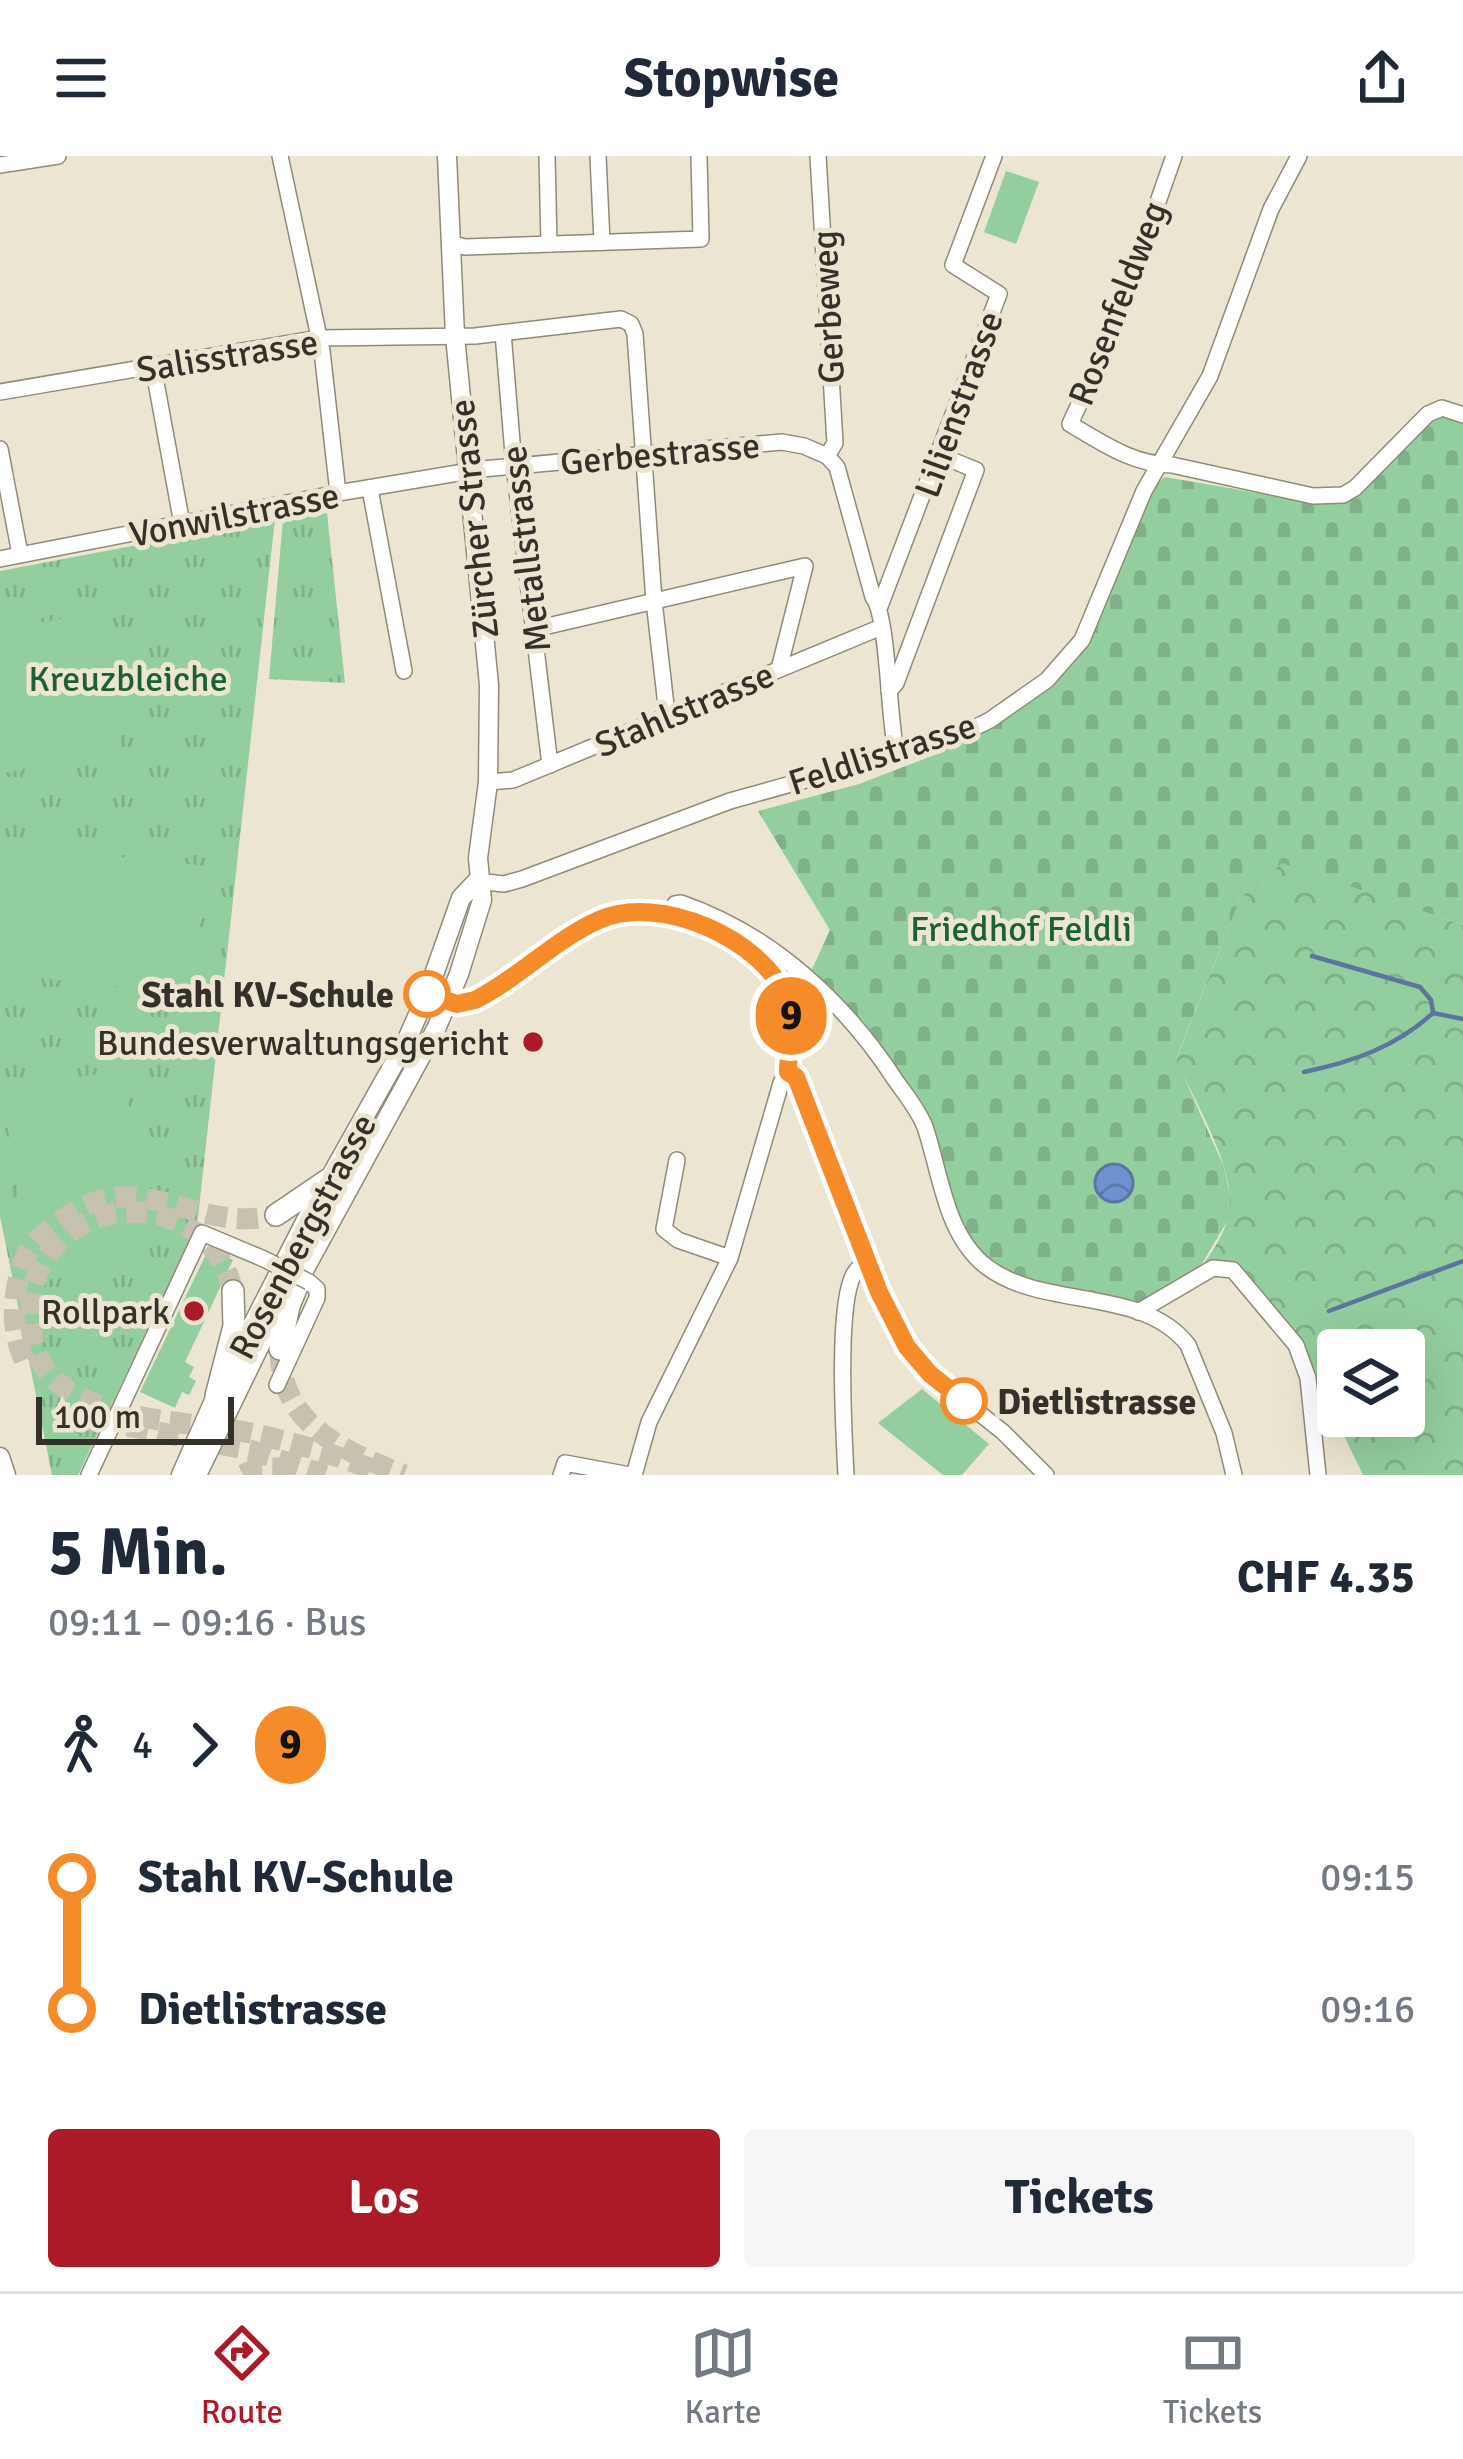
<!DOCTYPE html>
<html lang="de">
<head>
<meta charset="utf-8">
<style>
	body { margin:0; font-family:Signika,sans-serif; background:#f6f6f7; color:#1f2937; height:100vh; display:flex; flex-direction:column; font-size:45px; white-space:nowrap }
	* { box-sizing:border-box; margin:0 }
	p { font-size:39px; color:#747a83 }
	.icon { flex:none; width:66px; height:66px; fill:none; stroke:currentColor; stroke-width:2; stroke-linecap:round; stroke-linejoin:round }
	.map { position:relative; height:1319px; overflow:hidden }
	.side { display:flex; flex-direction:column; background:#fff; flex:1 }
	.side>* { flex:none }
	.badge { padding:0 24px; border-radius:39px; font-size:42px; line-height:78px }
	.controls { position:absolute; left:1317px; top:1173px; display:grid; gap:24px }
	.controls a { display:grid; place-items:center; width:108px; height:108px; border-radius:12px; background:#fff; box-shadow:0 12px 48px #0002; font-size:60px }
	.scale { position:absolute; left:36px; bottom:30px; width:198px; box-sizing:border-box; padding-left:12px; border:6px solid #34312a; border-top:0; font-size:33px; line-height:42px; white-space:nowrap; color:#34312a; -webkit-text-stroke:9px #ece5d2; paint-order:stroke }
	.map>.badge { position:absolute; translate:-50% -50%; box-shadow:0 0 0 6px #fff }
	.legs { display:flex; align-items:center; gap:18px; height:132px; padding:0 48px; font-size:39px }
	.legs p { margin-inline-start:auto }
	.head { display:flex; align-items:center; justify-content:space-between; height:204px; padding:0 48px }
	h1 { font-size:66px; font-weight:700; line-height:90px }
	.action { display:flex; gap:24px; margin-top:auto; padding:24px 48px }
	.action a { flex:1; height:138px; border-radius:12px; background:#ad1a27; color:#fff; font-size:48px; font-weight:700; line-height:138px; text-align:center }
	.action a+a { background:#f6f6f7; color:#1f2937 }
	ul { padding:0 48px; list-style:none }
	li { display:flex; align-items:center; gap:42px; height:132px; font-size:45px }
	li i { display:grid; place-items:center; width:18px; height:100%; margin:0 15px; background:currentColor }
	li i::after { content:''; width:30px; height:30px; margin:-15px; border:9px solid; border-radius:50%; background:#fff }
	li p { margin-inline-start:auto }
	li:first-child i { background:linear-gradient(#0000 50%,currentColor 0) }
	li:last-child i { background:linear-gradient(currentColor 50%,#0000 0) }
	header { display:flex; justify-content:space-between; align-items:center; height:156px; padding:0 48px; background:#fff; font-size:54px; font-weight:700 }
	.menu { display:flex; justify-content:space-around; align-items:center; height:168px; border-top:3px solid #e0e1e3; background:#fff; font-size:33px; color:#747a83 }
	.menu a { display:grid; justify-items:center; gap:6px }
	.menu .active { color:#ad1a27 }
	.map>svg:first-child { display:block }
</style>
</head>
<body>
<header><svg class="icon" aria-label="menu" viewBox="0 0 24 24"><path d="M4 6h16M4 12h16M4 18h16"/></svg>Stopwise<svg class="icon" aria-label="share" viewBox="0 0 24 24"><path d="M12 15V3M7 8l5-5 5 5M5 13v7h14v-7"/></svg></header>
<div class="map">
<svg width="1463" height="1319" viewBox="0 0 1463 1319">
	<defs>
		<pattern id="grass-tufts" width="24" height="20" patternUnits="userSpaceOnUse" patternTransform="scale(3)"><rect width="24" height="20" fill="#93ce9e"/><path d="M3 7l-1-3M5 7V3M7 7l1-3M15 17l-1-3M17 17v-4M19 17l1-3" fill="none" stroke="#7fb188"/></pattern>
		<pattern id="forest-crowns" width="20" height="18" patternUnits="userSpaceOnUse" patternTransform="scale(3)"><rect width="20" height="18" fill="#93ce9e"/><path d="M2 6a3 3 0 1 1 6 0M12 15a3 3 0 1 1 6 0" fill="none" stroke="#7fb188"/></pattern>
		<pattern id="cemetery-stones" width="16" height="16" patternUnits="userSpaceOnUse" patternTransform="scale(3)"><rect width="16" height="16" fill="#93ce9e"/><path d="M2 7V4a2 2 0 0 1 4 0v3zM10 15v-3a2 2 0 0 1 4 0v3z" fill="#7fb188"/></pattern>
		<pattern id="water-waves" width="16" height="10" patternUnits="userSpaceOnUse" patternTransform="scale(3)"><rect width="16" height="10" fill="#6e92cf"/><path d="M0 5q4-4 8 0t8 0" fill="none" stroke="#5b78a8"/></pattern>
	</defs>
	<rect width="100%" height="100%" fill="#ece5d2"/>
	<!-- grass -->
	<g fill="url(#grass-tufts)">
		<path d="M327 357 345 527 269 523 283 363Z"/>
		<path d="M275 363 197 1070 78 1319H52L0 1060V415Z"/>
	</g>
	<!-- forest -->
	<path fill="url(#forest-crowns)" fill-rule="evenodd" d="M1282 706 1463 769V1319H1363L1306 1201 1233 1114 1192 1125C1205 1105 1224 1082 1229 1058 1238 1016 1193 942 1176 904L1241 741ZM1338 1194H1404V1260H1338Z"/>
	<!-- cemetery -->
	<path fill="url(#cemetery-stones)" d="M1445 258 1463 265V769L1282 707 1241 741 1176 903 1224 1011 1231 1044 1229 1062 1192 1125 1138 1156 1028 1128 968 1094 923 965 808 822 830 774 758 655 859 628 937 598 1072 499 1144 335 1165 321 1303 345 1341 346 1433 262Z"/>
	<!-- pitch -->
	<g fill="#93ce9e">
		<path d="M1006 15 1039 26 1016 88 984 76Z"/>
		<path d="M95 456 121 592 0 618V475Z"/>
		<path d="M0 688 204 710 190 838 0 818Z"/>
		<path d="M124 914 152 1109 31 1126 2 933Z"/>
		<path d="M0 942 18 1092 30 1150 22 1151 0 1005Z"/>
		<path d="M209 1092 233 1104 185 1206 194 1211 189 1221 196 1225 189 1239 182 1236 175 1252 140 1236Z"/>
		<path d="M922 1233 989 1288 962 1319H943L878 1267Z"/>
	</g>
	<!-- water -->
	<circle fill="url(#water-waves)" stroke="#5d759e" stroke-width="3" cx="1114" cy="1027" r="19"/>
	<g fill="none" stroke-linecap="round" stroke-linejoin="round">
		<!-- stream -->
		<g stroke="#5d759e" stroke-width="4.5">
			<path d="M1312 800 1420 831 1431 844 1433 857 1463 863"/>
			<path d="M1304 916C1352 906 1396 891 1433 857"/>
			<path d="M1329 1155 1463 1105"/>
		</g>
		<!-- highway-tunnel -->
		<g stroke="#c7c1b0" stroke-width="21" stroke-dasharray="21 10" stroke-linecap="butt">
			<path d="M233 1135C203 1009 5 1040 33 1184 49 1269 190 1263 255 1278 300 1288 344 1301 386 1319"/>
			<path d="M280 1193C280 1269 342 1294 404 1319"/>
			<path d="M24 1204C10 1170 12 1138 24 1104 31 1086 47 1075 62 1064 140 1005 195 1080 276 1059"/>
			<path d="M97 1264 250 1294 325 1319"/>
			<path d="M243 1319 257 1312H289"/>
		</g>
		<!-- minor casing -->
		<g stroke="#908a79" stroke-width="18">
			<g id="minor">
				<path d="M280 0 322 195 338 337"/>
				<path d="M547 0 549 88"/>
				<path d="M598 0 602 86"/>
				<path d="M818 0 835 287 827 300"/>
				<path d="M1174 0 1112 177 1070 268C1102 287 1134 309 1172 309L1313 340 1343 339 1355 332 1428 258 1442 252 1463 259"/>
				<path d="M0 9 58 0"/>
				<path d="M450 87 465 91 701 83 699 0"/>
				<path d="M503 177 514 310 550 609"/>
				<path d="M153 210 182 368"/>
				<path d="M0 236 319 182 475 180 621 163 631 168 635 178 654 445 667 558"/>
				<path d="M0 293 20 398"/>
				<path d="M370 333 404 515"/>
				<path d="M0 403 338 337 482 313 782 286 804 290 827 300 837 311 873 441C889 462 888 566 897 600"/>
				<path d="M880 450 999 138 953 109 994 0"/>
				<path d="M535 473 805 410 779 513"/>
				<path d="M889 535 896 527 976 314 939 299"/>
				<path d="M488 626 513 624 879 472"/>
				<path d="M477 725 504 728 522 723 730 645 952 583 990 564 1047 524 1082 484 1144 335 1210 220 1271 53 1299 0"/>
				<path d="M668 760 675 748 681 747C771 778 844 845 896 925 906 939 919 955 925 971 941 1018 945 1079 987 1111 1044 1154 1142 1130 1188 1189L1224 1277 1234 1319"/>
				<path d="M438 842 456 848 475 844C523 820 565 769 618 758 661 750 745 777 771 813 787 833 793 858 790 883 789 898 789 914 781 927L730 1102 649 1266 634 1319"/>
				<path d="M788 916 796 921 879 1136 907 1191 930 1218 1003 1276 1046 1319"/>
				<path d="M677 1004 664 1073 678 1084 730 1102"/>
				<path d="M1138 1156 1213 1112 1233 1114 1296 1189 1308 1222 1318 1319"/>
				<path d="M277 1229 317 1142V1133L309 1126"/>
				<path d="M89 1319 202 1077 264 1103"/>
				<path d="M561 1319 565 1307 630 1319"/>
				<path d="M846 1319C844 1279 836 1149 854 1118 858 1111 861 1110 868 1106"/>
			</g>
		</g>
		<!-- major casing -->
		<g stroke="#908a79" stroke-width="21">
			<g id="major">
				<path d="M0 1301 6 1319"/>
				<path d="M181 1319 216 1240 305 1066 405 888 427 838 461 742 477 725"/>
				<path d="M197 1319 281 1146 302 1118 436 873 459 818 482 744 478 702 488 626 489 529 455 180 447 0"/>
			</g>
		</g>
		<!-- highway casing -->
		<g stroke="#908a79" stroke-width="24">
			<g id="highway">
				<path d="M276 1059 329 1023"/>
				<path d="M280 1193 289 1150 302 1118"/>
				<path d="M216 1240 234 1170 233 1135"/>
			</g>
		</g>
		<!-- minor -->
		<use href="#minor" stroke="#fff" stroke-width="15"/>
		<!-- major -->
		<use href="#major" stroke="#fff" stroke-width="18"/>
		<!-- highway -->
		<use href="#highway" stroke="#fff" stroke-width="21"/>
		<!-- minor-bridge casing -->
		<g stroke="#908a79" stroke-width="18" stroke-linecap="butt">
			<path id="minor-bridge" d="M264 1103 309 1126"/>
		</g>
		<!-- minor-bridge -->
		<use href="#minor-bridge" stroke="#fff" stroke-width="15"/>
	</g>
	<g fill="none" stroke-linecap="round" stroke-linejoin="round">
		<!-- line-1 casing -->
		<g stroke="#fff" stroke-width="27">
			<path id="line-1" d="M427 838 457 848 475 844C519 822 554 784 599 764 660 737 763 783 787 843 796 866 788 892 788 916L796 921 879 1136 907 1191 930 1218 964 1245"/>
		</g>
		<!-- line-1 -->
		<use href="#line-1" stroke="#f68b29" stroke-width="18"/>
	</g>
	<!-- markers -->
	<g fill="#fff" stroke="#f68b29" stroke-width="6">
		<circle cx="427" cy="838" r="21"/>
		<circle cx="964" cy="1245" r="21"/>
	</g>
	<g fill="#ad1a27" stroke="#ece5d2" stroke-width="4.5">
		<circle cx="533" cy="886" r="12"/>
		<circle cx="194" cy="1155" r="12"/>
	</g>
	<g text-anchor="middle" stroke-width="10" stroke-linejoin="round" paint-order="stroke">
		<!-- street labels -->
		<g font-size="36" fill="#34312a" stroke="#ece5d2">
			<text transform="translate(1117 147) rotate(-69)" y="13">Rosenfeldweg</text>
			<text transform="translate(827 151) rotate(-93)" y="13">Gerbeweg</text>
			<text transform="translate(227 199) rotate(-9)" y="13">Salisstrasse</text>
			<text transform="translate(958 248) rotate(-70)" y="13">Lilienstrasse</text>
			<text transform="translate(660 297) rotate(-5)" y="13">Gerbestrasse</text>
			<text transform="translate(234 358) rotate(-11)" y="13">Vonwilstrasse</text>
			<text transform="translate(473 363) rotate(-96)" y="13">Zürcher Strasse</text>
			<text transform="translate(525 393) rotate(-97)" y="13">Metallstrasse</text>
			<text transform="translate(684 553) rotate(-23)" y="13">Stahlstrasse</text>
			<text transform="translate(882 597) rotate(-18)" y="13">Feldlistrasse</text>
			<text transform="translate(302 1080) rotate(-62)" y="13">Rosenbergstrasse</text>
		</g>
		<!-- park labels -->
		<g font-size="36" fill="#1c6231" stroke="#ece5d2">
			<text x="128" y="535">Kreuzbleiche</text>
			<text x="1021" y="785">Friedhof Feldli</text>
		</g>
		<!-- stop labels -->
		<g font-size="36" font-weight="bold" fill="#34312a" stroke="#ece5d2" text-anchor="end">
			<text x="394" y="851">Stahl KV-Schule</text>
			<text x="997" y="1258" text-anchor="start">Dietlistrasse</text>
		</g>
		<!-- poi labels -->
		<g font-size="36" fill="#34312a" stroke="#ece5d2" text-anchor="end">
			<text x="509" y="899">Bundesverwaltungsgericht</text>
			<text x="170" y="1168">Rollpark</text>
		</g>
	</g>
</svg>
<div class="controls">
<a><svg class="icon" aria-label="layers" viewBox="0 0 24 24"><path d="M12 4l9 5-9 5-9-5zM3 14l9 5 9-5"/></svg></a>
</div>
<div class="scale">100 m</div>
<b class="badge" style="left:791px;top:860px;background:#f68b29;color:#111">9</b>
</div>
<section class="side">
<div class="head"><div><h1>5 Min.</h1><p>09:11 – 09:16 · Bus</p></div><b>CHF 4.35</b></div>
<div class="legs"><svg class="icon" aria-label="walk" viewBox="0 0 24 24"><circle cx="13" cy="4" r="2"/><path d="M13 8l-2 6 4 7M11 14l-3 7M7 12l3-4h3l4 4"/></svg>4<svg class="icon" aria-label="forward" viewBox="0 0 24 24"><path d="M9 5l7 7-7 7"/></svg><b class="badge" style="background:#f68b29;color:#111">9</b></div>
<ul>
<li><i style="color:#f68b29"></i><b>Stahl KV-Schule</b><p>09:15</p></li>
<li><i style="color:#f68b29"></i><b>Dietlistrasse</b><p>09:16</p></li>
</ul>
<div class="action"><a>Los</a><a>Tickets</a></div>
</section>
<nav class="menu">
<a class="active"><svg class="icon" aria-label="directions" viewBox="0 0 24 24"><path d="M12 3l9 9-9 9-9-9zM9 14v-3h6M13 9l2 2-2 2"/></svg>Route</a>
<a><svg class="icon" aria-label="map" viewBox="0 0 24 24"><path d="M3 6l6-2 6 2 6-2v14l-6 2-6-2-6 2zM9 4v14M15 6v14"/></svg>Karte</a>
<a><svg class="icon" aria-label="tickets" viewBox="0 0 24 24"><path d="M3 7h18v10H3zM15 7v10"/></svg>Tickets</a>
</nav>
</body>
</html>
